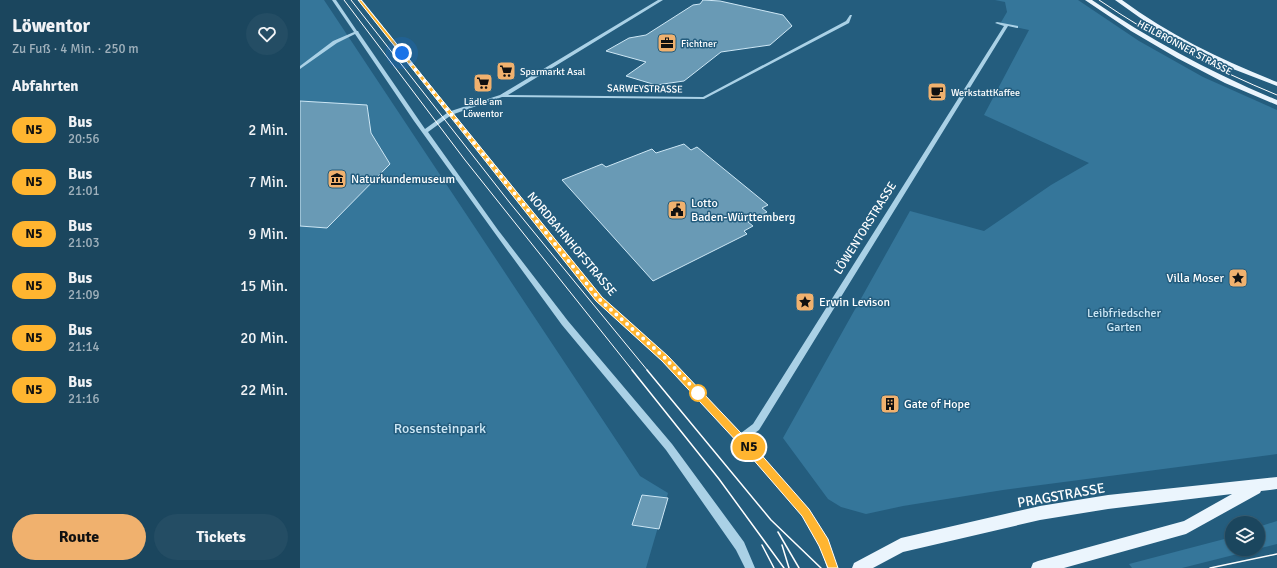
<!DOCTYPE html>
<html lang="de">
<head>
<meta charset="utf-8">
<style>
	body { margin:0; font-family:Signika,sans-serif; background:#244d64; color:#f1f3f6; height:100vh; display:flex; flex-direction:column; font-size:15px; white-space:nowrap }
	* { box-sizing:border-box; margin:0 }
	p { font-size:13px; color:#a0b1bc }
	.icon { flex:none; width:22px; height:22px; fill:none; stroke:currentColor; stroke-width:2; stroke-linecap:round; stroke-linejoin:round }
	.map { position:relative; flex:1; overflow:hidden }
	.side { display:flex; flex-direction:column; background:#1b465e; width:300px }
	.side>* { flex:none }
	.badge { padding:0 8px; border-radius:13px; font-size:14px; line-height:26px }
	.fabs { position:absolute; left:925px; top:516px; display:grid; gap:8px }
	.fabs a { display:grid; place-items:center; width:40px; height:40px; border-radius:50%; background:#1b465e; box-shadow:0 1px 3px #0004,0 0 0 1px #395e73; font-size:20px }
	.you { position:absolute; width:20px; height:20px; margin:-10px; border:3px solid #fff; border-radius:50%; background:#1a73e8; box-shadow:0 0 0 6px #1a73e833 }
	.map>.badge { position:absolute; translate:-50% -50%; box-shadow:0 0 0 2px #fff }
	h2 { padding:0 12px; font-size:15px; line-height:36px }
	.round { display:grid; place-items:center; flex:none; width:42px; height:42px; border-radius:21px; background:#244d64 }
	.headline { display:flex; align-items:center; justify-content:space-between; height:68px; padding:0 12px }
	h1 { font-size:19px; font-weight:700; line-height:30px }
	.cta { display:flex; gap:8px; margin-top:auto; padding:8px 12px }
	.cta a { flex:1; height:46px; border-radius:24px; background:#f0b16e; color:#111; font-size:16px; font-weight:700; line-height:46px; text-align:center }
	.cta a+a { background:#244d64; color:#f1f3f6 }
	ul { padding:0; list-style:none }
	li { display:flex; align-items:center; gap:12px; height:52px; padding:0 12px }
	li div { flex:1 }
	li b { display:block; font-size:15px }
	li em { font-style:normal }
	li .badge { min-width:44px; font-weight:700; text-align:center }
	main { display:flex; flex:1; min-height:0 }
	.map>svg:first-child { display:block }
</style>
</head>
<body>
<main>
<section class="side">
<div class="headline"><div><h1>Löwentor</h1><p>Zu Fuß · 4 Min. · 250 m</p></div><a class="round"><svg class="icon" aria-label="heart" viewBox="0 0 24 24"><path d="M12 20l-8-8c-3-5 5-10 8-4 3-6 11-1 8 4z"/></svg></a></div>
<h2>Abfahrten</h2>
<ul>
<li><span class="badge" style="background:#ffb530;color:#111">N5</span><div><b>Bus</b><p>20:56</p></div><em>2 Min.</em></li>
<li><span class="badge" style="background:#ffb530;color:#111">N5</span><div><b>Bus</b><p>21:01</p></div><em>7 Min.</em></li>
<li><span class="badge" style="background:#ffb530;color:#111">N5</span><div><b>Bus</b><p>21:03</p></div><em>9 Min.</em></li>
<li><span class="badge" style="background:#ffb530;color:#111">N5</span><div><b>Bus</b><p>21:09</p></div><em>15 Min.</em></li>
<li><span class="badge" style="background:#ffb530;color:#111">N5</span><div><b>Bus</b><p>21:14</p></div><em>20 Min.</em></li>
<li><span class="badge" style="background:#ffb530;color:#111">N5</span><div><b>Bus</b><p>21:16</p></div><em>22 Min.</em></li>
</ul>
<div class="cta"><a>Route</a><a>Tickets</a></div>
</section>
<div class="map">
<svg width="977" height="568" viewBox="0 0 977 568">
	<rect width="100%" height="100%" fill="#245d7e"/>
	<!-- green -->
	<g fill="#35769a">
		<path d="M0 0H24L340 476 368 493 346 568H0Z"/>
		<path d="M695 0H778L839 41 903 77 977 110V454L703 490 603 506 566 514 541 507 528 499 483 438 610 211 684 231 751 185 789 163 684 115 729 30 700 24 707 12 705 2Z"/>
		<path d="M977 521V544L882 568H832L829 564 932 537V549H958V527Z"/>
	</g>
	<!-- building -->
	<g fill="#699ab5" stroke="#cde7f5">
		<path d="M403 0 420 1 483 15 492 26 470 45 421 52 384 81 356 85 326 76 346 62 306 51 329 38 346 35 393 5 400 4Z"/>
		<path d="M0 101 67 105 71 133 90 164 27 228 0 226Z"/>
		<path d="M384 144 391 150 397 147 468 205 462 208 467 212 448 222 453 226 444 231 447 234 353 281 262 180 302 164 306 167 352 149 356 153Z"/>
		<path d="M342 495 368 498 359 529 332 525Z"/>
	</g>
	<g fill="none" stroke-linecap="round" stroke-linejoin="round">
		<!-- minor -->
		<path fill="#aad1e6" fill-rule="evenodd" d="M32 0H36L57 31H58L59 33 125 129 147 113 58 0H62L151 111 200 95 358 0H363L208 95 403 97 546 21 550 15H552L549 23 404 99 202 97 154 114 302 297 368 357 441 433 453 424 704 26 695 23 697 22 718 26V28H717L708 26 459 430 446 439 509 510 527 540 537 568H527L520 545 503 516 452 457 362 361 296 301 150 116 128 132 198 230 268 321 372 444 444 542 455 568H445L436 550 366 450 262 325 194 232 114 121 55 34 37 43 0 69V66L33 41 54 32Z"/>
		<!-- major -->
		<g fill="#ebf5fd" fill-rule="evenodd">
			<path d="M785 0H792C850 40 912 73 977 100V105L925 83 877 58 831 31Z"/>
			<path d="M815 0H822C869 35 922 60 977 82V86L933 69 892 49 853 27Z"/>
			<path d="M977 477V489L961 491 960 493 886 534 764 568H731L733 563 738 561 884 521 932 494 808 509 740 520 603 552 573 568H552L554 563 601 538 740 506 808 495Z"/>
		</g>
		<!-- tram-far1 -->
		<g stroke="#fff" stroke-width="1">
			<path d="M44 0 165 160 333 371"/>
			<path d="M51 0 210 203 348 371"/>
			<path d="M799 0C855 38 914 69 977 95"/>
		</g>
		<!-- tram -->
		<g stroke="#fff" stroke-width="1.5">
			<path d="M332 370 419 479 484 568"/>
			<path d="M347 370 471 520 521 568"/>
			<path d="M478 532 499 568"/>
			<path d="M462 545 474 568"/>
			<path d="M482 545 489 568"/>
			<path d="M910 568 977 554"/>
		</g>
	</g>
	<!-- line -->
	<path fill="#ffb530" stroke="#fff" d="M58 0H61L302 297 368 356 458 451 509 509 528 539 538 568H528L519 546 502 516 451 457 362 361 296 301Z"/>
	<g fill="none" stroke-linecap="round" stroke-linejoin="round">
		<!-- walk -->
		<path stroke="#fff" stroke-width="4" stroke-dasharray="0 7.2" d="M102 53 299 299 365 358 398 393"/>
	</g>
	<!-- icons -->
	<defs>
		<g id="office-square" transform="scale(1)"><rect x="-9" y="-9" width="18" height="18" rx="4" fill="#f0b16e" stroke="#245d7e"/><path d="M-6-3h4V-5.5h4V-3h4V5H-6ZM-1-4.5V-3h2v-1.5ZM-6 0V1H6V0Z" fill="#111"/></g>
		<g id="supermarket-square" transform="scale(1)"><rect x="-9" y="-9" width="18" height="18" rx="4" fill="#f0b16e" stroke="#245d7e"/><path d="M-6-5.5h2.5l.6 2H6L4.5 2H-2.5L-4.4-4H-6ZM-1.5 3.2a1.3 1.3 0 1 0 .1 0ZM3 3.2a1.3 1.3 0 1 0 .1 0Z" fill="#111"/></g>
		<g id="cafe-square" transform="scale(1)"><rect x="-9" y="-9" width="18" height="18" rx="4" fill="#f0b16e" stroke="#245d7e"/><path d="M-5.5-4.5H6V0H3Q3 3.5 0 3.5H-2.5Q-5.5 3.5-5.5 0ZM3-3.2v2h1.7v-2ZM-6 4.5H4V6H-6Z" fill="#111"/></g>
		<g id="museum-square" transform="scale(1)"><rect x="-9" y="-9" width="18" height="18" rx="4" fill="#f0b16e" stroke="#245d7e"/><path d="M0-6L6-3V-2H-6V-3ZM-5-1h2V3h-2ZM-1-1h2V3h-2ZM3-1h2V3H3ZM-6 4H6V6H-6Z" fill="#111"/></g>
		<g id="civic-square" transform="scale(1)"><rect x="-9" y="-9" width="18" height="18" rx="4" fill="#f0b16e" stroke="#245d7e"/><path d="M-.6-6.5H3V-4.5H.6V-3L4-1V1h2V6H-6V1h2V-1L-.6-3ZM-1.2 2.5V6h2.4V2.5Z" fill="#111"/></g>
		<g id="sight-square" transform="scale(1)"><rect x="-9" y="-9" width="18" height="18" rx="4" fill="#f0b16e" stroke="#245d7e"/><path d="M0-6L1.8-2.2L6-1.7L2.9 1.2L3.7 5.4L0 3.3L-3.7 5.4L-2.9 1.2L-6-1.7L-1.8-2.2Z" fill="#111"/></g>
		<g id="building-square" transform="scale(1)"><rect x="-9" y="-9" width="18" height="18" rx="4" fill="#f0b16e" stroke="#245d7e"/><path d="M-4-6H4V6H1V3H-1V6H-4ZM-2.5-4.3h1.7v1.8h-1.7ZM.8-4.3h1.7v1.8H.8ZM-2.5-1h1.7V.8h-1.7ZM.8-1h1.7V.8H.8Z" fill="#111"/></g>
	</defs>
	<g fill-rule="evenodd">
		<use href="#office-square" x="367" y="43"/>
		<use href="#supermarket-square" x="206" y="71"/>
		<use href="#supermarket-square" x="183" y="83"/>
		<use href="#cafe-square" x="637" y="92"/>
		<use href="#museum-square" x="37" y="179"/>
		<use href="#civic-square" x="377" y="210"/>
		<use href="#sight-square" x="938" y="278"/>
		<use href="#sight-square" x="505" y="302"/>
		<use href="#building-square" x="590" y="404"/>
	</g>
	<!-- markers -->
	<circle fill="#fff" stroke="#ffb530" stroke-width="2" cx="398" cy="393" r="8"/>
	<g text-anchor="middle" stroke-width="3" stroke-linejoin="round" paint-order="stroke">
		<!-- far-poi labels -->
		<g font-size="10" fill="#fff" stroke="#245d7e" text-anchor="start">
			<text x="381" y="47">Fichtner</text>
			<text x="220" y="75">Sparmarkt Asal</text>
			<text x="651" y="96">WerkstattKaffee</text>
			<text x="183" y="105" text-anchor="middle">Lädle am<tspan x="183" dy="12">Löwentor</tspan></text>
		</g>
		<!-- far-street labels -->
		<g font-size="10" fill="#fff" stroke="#245d7e">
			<text transform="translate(885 47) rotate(28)" y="4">HEILBRONNER STRASSE</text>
			<text transform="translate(345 88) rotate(1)" y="4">SARWEYSTRASSE</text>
		</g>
		<!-- poi labels -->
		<g font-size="12" fill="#fff" stroke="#245d7e" text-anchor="start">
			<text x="51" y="183">Naturkundemuseum</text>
			<text x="391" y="207">Lotto<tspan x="391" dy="14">Baden-Württemberg</tspan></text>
			<text x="924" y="282" text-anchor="end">Villa Moser</text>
			<text x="519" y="306">Erwin Levison</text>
			<text x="604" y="408">Gate of Hope</text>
		</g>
		<!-- street labels -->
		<g font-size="12" fill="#fff" stroke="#245d7e">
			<text transform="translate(565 228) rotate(-58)" y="4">LÖWENTORSTRASSE</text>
			<text transform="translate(272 244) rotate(50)" y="4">NORDBAHNHOFSTRASSE</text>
		</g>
		<!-- park labels -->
		<g font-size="12" fill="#cde7f5" stroke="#245d7e">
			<text x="824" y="317">Leibfriedscher<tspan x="824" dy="14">Garten</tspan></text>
		</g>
		<!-- near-park labels -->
		<g font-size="14" fill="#cde7f5" stroke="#245d7e">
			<text x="140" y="433">Rosensteinpark</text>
		</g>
		<!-- near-street labels -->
		<g font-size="14" fill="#fff" stroke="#245d7e">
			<text transform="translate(761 495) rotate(-10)" y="5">PRAGSTRASSE</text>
		</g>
	</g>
</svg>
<div class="fabs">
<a><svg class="icon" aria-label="layers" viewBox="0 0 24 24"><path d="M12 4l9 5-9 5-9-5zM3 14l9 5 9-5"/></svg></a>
</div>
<div class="you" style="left:102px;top:53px"></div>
<b class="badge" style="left:449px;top:447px;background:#ffb530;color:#111">N5</b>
</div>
</main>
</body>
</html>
